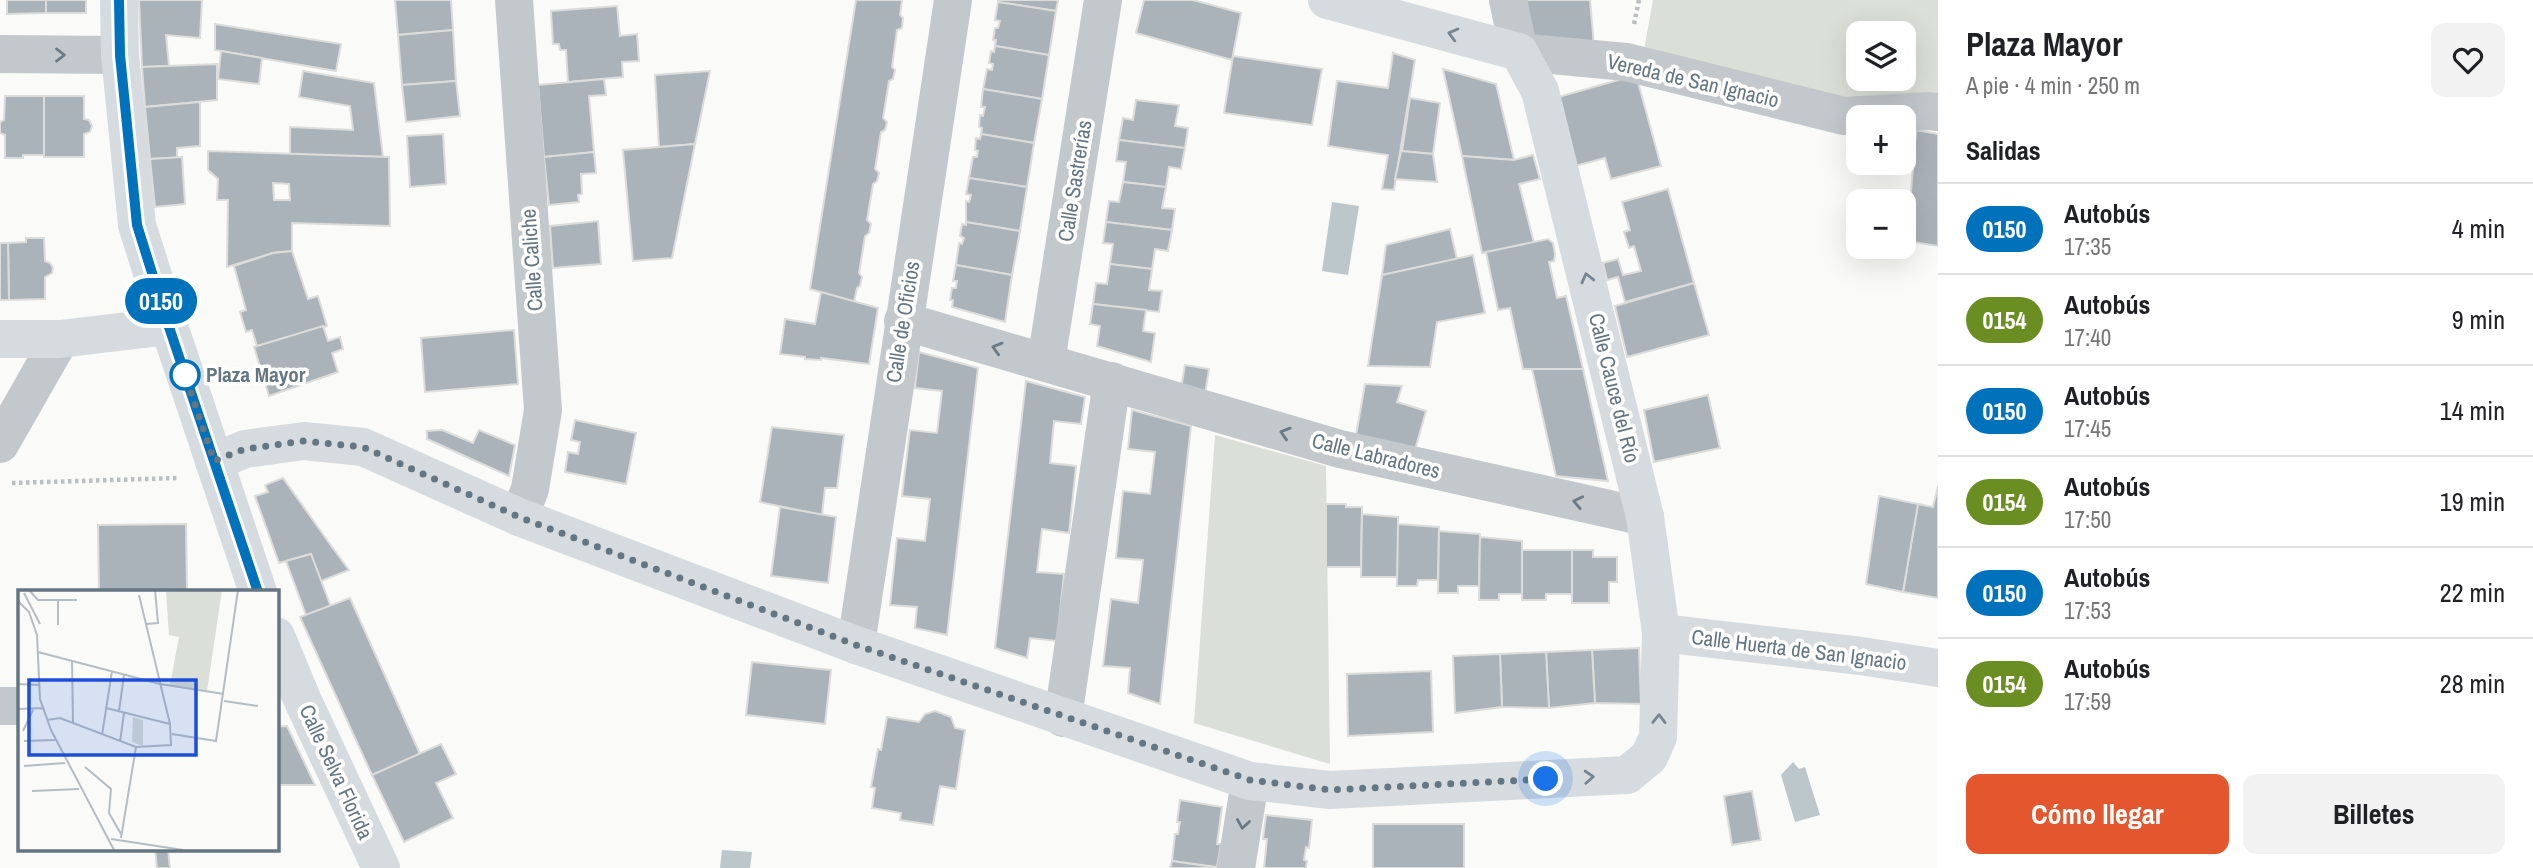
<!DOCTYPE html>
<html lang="es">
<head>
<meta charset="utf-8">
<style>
	body { margin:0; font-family:"Archivo Narrow",sans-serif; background:#f2f2f2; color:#202124; height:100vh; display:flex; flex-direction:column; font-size:26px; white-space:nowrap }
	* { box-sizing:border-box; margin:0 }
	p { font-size:23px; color:#757577 }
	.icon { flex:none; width:38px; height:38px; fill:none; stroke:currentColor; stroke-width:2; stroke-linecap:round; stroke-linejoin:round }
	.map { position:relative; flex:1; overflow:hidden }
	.panel { display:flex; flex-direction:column; background:#fff; width:595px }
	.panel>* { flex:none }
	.badge { padding:0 14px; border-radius:23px; font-size:24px; line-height:46px }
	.buttons { position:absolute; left:1846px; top:21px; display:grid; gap:14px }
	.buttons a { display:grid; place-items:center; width:70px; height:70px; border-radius:14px; background:#fff; box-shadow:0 7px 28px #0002; font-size:35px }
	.you { position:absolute; width:35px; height:35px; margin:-18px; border:5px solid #fff; border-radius:50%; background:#1a73e8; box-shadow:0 0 0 10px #1a73e833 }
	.map>.badge { position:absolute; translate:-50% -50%; box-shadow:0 0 0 4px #fff }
	h2 { padding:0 28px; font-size:26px; line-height:63px }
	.round { display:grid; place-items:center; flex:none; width:74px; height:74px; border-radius:14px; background:#f2f2f2 }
	.head { display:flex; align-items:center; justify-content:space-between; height:119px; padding:0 28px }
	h1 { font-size:33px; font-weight:700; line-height:52px }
	.cta { display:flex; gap:14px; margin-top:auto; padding:14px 28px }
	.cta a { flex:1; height:80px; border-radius:14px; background:#e4572e; color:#fff; font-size:28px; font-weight:700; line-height:80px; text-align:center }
	.cta a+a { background:#f2f2f2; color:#202124 }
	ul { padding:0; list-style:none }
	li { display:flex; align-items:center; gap:21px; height:91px; padding:0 28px; border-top:2px solid #e0e0e0 }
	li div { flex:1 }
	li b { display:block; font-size:26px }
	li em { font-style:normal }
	li .badge { min-width:77px; font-weight:700; text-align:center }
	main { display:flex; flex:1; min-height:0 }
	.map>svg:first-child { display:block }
</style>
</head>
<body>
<main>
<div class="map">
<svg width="1938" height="868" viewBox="0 0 1938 868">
	<rect width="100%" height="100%" fill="#fafaf8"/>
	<!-- green -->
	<g fill="#dadfd7" fill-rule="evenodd">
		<path d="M1653 0H1938V103L1842 107 1643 55ZM1858 33H1904V79H1858Z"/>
		<path d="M1215 435 1326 466 1330 764 1194 723Z"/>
	</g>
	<!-- water -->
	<g fill="#bbc7cb">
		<path d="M1332 202 1359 206 1348 275 1322 271Z"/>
		<path d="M1793 762 1799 769 1805 767 1820 815 1795 822 1781 775Z"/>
		<path d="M722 850 752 852 750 868H720Z"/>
	</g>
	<!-- building -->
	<g fill="#aab3b9" stroke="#dcdcda" stroke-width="2" fill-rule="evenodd">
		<path d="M7 0H46V13L7 14Z"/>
		<rect x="46" y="0" width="40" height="13"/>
		<path d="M139 0H202L200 38 166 35 169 66 142 67Z"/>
		<path d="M395 0H451L453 30 398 35Z"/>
		<path d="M856 0H902L900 15 903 18 902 28 897 30 892 67 895 70 893 79 889 81 883 118 887 122 885 130 881 132 875 169 879 173 877 181 873 184 867 220 871 224 869 233 865 236 859 273 862 277 860 286 857 288 854 302 810 289Z"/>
		<path d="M998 0H1058L1056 11 998 2Z"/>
		<path d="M1144 0H1193L1241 13 1232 60 1136 33Z"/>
		<path d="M1519 0H1590L1594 46 1531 41Z"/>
		<path d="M998 2 1056 11 1049 55 995 46 996 40H993L995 28H998L1000 21 995 20Z"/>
		<path d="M617 6 620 36 637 34 639 61 622 62 623 77 568 82 566 50H560L559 44H553L551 11Z"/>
		<path d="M215 24 341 44 336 71 215 50Z"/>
		<path d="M453 30 456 81 402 85 398 35Z"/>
		<path d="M995 46 1049 55 1042 99 983 89 987 69 992 70 993 64 989 63 991 51 994 52Z"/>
		<path d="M221 51 262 58 259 84 218 79Z"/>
		<path d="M1393 53 1415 60 1394 190 1382 189 1388 155 1328 146 1337 81 1388 88Z"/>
		<path d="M1233 56 1322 69 1312 125 1224 113Z"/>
		<path d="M217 64V100L145 107 142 67Z"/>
		<path d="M1443 69 1496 84 1514 160 1462 156Z"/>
		<path d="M303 71 374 83 383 157 290 155V127L353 130 350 106 299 97Z"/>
		<path d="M710 71 695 144 659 147 655 75Z"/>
		<path d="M1636 75 1661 166 1611 179 1605 158 1575 166 1555 98Z"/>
		<path d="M604 79 606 95 589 96 594 152 544 157 538 85Z"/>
		<path d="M456 81 460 116 406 122 402 85Z"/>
		<path d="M983 89 1042 99 1034 143 981 134 982 128 979 127 980 115 983 116 985 107H981Z"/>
		<path d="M5 96H44V155H23V158H5V135L0 133V122L4 120Z"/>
		<path d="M44 96H84V119L89 120 92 126 90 132 84 134V157H44Z"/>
		<path d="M1410 98 1440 103 1433 154 1402 151Z"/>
		<path d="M1136 100 1179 105 1175 126 1188 128 1185 148 1119 140 1123 118 1133 120Z"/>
		<path d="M200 102V146L177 148V157L175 158 150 159 145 107Z"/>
		<path d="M1916 130 1938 134V246L1907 241Z"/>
		<path d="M443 134 446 184 410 187 407 136Z"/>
		<path d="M981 134 1034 143 1027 187 969 178 973 157H977L978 151 975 150 976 138 980 139Z"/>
		<path d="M1119 140 1185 148 1181 169 1169 167 1166 187 1123 182 1126 162 1116 161Z"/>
		<path d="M695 144 672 258 633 261 623 150Z"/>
		<path d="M208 151 389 157 390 226 292 223V251L273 253 227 267 228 200H217L218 179 208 170ZM273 183 289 184 290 200H274Z"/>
		<path d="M1401 151 1433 154 1437 182 1395 179Z"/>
		<path d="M594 152 596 173 581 174 582 194 578 195 579 202 549 205 544 157Z"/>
		<path d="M1533 155 1540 179 1519 184 1534 243 1482 253 1462 156 1514 160Z"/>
		<path d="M182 157 185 204 155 207 150 159Z"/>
		<path d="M969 178 1027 187 1020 231 966 222V201L969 202 971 195 966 194Z"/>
		<path d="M1123 182 1166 187 1162 208 1175 209 1172 230 1106 222 1109 201 1119 202Z"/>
		<path d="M1668 189 1694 283 1625 302 1618 277 1607 280 1603 263 1618 259 1623 275 1641 271 1634 246 1629 248 1624 232 1630 230 1622 202Z"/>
		<path d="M598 221 601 264 553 268 550 226Z"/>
		<path d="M966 222 1020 231 1012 275 956 265 959 243 962 244 964 238 960 236 962 224 966 225Z"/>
		<path d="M1106 222 1172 230 1168 251 1155 249 1152 269 1110 264 1113 244 1103 243Z"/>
		<path d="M1450 229 1457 259 1382 275 1386 245Z"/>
		<path d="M26 238H44L45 261 50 263 53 268 52 273 45 277V299L9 300 8 243 26 242Z"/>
		<path d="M1548 239 1553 243 1555 254 1554 261 1549 262 1557 298 1566 296 1583 369H1523L1510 308 1498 310 1486 252Z"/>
		<path d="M0 243H8L9 300H0Z"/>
		<path d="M292 251 308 299 318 296 327 326 257 346 252 330 246 332 240 312 246 310 234 266 273 253Z"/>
		<path d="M1473 255 1485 313 1437 322 1430 367 1368 366 1382 275Z"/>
		<path d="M1110 264 1152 269 1149 290 1162 291 1159 312 1093 304 1096 283 1107 284Z"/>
		<path d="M956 265 1012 275 1005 322 952 307 953 300H950L952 288H956L957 281H953Z"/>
		<path d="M1694 283 1709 335 1627 357 1615 306Z"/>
		<path d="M821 292 878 308 869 364 821 358V360L805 359V357L780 354 785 319 815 324Z"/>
		<path d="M1093 304 1146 310 1143 331 1155 333 1151 362 1097 346 1100 326 1090 324Z"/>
		<path d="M323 326 328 341 340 337 343 349 332 353 338 372 269 396 254 347Z"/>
		<path d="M514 330 518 384 425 392 421 338Z"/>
		<path d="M919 352 978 368 947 635 915 628 917 607 890 605 897 538 925 541 930 499 902 496 910 430 937 433 942 391 915 388Z"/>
		<path d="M1185 365 1209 369 1205 394 1181 389Z"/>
		<path d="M1532 369H1583L1608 481 1556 476Z"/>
		<path d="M1026 381 1085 397 1081 424 1054 421 1050 463 1076 466 1069 533 1042 529 1037 572 1064 574 1057 641 1030 638 1027 658 995 648Z"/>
		<path d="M1365 384 1402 386 1397 402 1426 411 1413 457 1355 441Z"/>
		<path d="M1708 395 1720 448 1654 462 1644 410Z"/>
		<path d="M1132 410 1191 426 1160 704 1128 693 1130 668 1103 666 1111 599 1138 603 1143 560 1116 558 1123 491 1150 494 1155 452 1128 449Z"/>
		<path d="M575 420 636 433 626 484 565 472 568 452 578 454 580 442 571 440Z"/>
		<path d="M772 427 844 435 837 488H825L822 515 760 502Z"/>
		<path d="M442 430 473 443 479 430 515 445 509 476 427 439V431Z"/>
		<path d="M283 478 332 547 349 570 321 581 311 554 279 563 255 496 268 492 265 485Z"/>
		<path d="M1938 486V598L1903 592 1918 504 1933 507Z"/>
		<path d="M1879 496 1918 504 1903 592 1866 584Z"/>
		<path d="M1326 504H1346V507H1362L1361 567H1326Z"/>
		<path d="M780 507 836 517 828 583 771 576Z"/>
		<path d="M1362 514 1398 517V577H1361Z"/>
		<path d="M186 524 187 592H99L98 525Z"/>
		<path d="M1398 524 1439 527 1438 580H1418L1417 586H1397Z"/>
		<path d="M1439 531 1480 534 1479 586H1458V593H1438Z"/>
		<path d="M1480 537 1522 541V594H1499V600H1479Z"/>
		<path d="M1522 550H1572V594H1546V600H1522Z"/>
		<path d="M1572 550H1593V557H1617V582H1609V603H1572Z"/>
		<path d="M311 554 331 607 306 615 286 561Z"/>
		<path d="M350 598 420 754 372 775 300 617Z"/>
		<path d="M1639 648 1641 704 1595 703 1592 650Z"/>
		<path d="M1592 650 1595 703 1549 708 1546 652Z"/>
		<path d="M1546 652 1549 708 1502 707 1500 654Z"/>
		<path d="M1500 654 1502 707 1455 713 1453 656Z"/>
		<path d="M752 662 831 670 825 724 746 715Z"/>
		<path d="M1431 671 1433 732 1348 736 1347 674Z"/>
		<path d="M935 711 951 717 955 728 965 730 956 789 940 786 933 825 900 820 901 813 872 808 875 788 871 787 878 749 881 750 887 717 919 722 925 714Z"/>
		<path d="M287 726 315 785H276V727Z"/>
		<path d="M441 744 456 774 436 783 453 818 404 842 372 775Z"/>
		<path d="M1752 791 1761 840 1732 845 1724 796Z"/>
		<path d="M1180 800 1222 807 1217 844H1221L1217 867 1172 861 1175 834H1178L1180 822H1177Z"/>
		<path d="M1266 815 1312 820 1309 848 1306 847 1304 860 1307 861 1306 868H1264L1267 839H1263Z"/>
		<rect x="1373" y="824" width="91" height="44"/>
		<path d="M155 849H168L170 868H157Z"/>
		<path d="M1172 861 1213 867V868H1170Z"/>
	</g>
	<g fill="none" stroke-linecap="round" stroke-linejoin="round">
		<!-- path -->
		<g stroke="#bbbfc2" stroke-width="4.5" stroke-dasharray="3.5 3.5" stroke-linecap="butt">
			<path d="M1634 24 1639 0"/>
			<path d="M12 483 178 478"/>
		</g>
		<!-- street -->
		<g stroke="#c3c8cc" stroke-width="38">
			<path d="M514 0 543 410 530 489 519 517"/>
			<path d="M1508 0 1519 52 1626 62 1844 116 1928 111 1938 112"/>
			<path d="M0 54 120 55"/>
			<path d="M903 321 1340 449 1645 517"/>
			<path d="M1046 362 1103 0"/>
			<path d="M0 444 60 339"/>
			<path d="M856 645 953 0"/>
			<path d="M0 706H19"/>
			<path d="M1063 718 1112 381"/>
			<path d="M1236 868 1250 781"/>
		</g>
		<!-- secondary -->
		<g stroke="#d6dbdf" stroke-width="38">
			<path d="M119 0 120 55 137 225 169 326 258 592"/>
			<path d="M0 339H60L169 326"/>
			<path d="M214 462 245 449 304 441 363 447 519 517 856 645 1250 781 1330 790 1627 775 1649 757 1658 737 1661 633 1645 517 1540 91 1519 52 1327 0"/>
			<path d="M1661 633 1861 656 1938 668"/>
			<path d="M276 636 302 699 381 868"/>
		</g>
	</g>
	<!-- one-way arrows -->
	<defs><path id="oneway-chevron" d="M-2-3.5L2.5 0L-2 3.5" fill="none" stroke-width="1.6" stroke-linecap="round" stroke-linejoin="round" transform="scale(1.75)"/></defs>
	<g stroke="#768591">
		<use href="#oneway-chevron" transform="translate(1453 34) rotate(-165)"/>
		<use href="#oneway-chevron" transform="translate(1587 278) rotate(-104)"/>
		<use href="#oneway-chevron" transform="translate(1659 719) rotate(-89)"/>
		<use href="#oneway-chevron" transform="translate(1589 777) rotate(-3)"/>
	</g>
	<g stroke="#6a7a87">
		<use href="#oneway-chevron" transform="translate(60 55)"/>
		<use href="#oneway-chevron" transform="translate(997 348) rotate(-164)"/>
		<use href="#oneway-chevron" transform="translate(1285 433) rotate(-163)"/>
		<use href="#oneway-chevron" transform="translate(1578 502) rotate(-168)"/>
		<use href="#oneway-chevron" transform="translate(1243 824) rotate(99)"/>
	</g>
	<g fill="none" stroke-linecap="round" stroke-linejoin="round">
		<!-- line casing -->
		<g stroke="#fff" stroke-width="16">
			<path id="line" d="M119 0 120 55 137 225 169 327 258 592"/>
		</g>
		<!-- line -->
		<use href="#line" stroke="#0072bc" stroke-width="10"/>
		<!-- walk -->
		<path stroke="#657683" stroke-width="7" stroke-dasharray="0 12.6" d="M185 375 184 372 214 461 245 449 304 441 363 447 519 517 856 645 1250 780 1330 790 1546 779"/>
	</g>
	<!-- markers -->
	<circle fill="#fff" stroke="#0072bc" stroke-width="3.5" cx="185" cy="375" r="14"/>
	<g text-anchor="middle" stroke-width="7" stroke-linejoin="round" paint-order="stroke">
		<!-- street labels -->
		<g font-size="21" fill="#657683" stroke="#fff">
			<text transform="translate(1693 81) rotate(13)" y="7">Vereda de San Ignacio</text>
			<text transform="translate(1075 181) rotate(-81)" y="7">Calle Sastrerías</text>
			<text transform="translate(532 260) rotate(-94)" y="7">Calle Caliche</text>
			<text transform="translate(903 322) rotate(-81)" y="7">Calle de Oficios</text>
			<text transform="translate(1614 388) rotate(76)" y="7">Calle Cauce del Río</text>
			<text transform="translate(1376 456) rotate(14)" y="7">Calle Labradores</text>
			<text transform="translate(1799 650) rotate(7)" y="7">Calle Huerta de San Ignacio</text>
			<text transform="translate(336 772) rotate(65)" y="7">Calle Selva Florida</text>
		</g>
		<!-- stop labels -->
		<g font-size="21" font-weight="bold" fill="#657683" stroke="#fff" text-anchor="start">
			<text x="206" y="382">Plaza Mayor</text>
		</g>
	</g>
	<!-- overview -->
	<g transform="translate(18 590)">
		<rect width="261" height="261" fill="#fafaf8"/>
		<path d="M174 0H204L189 101 152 95 161 47 151 45 148 2ZM115 127 125 130V156L114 152Z" fill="#dadfd7"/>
		<path fill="none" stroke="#b5bdc2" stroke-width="2" d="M11 0 20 10H59M6 3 22 34M0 11 11 22 19 45 22 109 33 140 96 260M40 11V35M128 34 140 33 137 0M20 62 142 94 206 104M54 71 55 134M0 94 21 95M206 111 240 116M88 118 152 134M0 119 25 118M101 121 106 85M29 130 42 128 118 157 153 155 152 134 121 5M5 141 15 120M154 144 198 151 220 0M84 145 94 81M6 151 37 150M102 152 106 123M6 176 47 173M67 177 93 199 91 223 103 244M14 201 61 199M103 248 118 157M93 249 165 260"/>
		<path fill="#1d4ed8" fill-opacity="0.15" stroke="#1d4ed8" stroke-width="3.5" d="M11 90H178V165H11Z"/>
		<rect width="261" height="261" fill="none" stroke="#657683" stroke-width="3.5"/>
	</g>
</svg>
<div class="buttons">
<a><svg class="icon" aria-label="layers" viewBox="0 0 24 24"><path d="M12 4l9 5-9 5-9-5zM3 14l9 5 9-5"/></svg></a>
<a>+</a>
<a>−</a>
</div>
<div class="you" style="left:1546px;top:779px"></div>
<b class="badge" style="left:161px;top:301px;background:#0072bc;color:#fff">0150</b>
</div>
<section class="panel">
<div class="head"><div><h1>Plaza Mayor</h1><p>A pie · 4 min · 250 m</p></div><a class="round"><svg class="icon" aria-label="heart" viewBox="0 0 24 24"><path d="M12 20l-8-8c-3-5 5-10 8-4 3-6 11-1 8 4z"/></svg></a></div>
<h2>Salidas</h2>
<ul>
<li><span class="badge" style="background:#0072bc;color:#fff">0150</span><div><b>Autobús</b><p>17:35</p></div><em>4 min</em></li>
<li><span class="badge" style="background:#6b8e23;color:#fff">0154</span><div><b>Autobús</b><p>17:40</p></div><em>9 min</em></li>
<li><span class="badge" style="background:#0072bc;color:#fff">0150</span><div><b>Autobús</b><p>17:45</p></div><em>14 min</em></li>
<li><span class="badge" style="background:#6b8e23;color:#fff">0154</span><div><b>Autobús</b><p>17:50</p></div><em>19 min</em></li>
<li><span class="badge" style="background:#0072bc;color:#fff">0150</span><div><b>Autobús</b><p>17:53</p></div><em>22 min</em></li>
<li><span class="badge" style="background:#6b8e23;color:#fff">0154</span><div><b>Autobús</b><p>17:59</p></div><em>28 min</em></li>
</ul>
<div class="cta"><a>Cómo llegar</a><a>Billetes</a></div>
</section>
</main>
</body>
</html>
